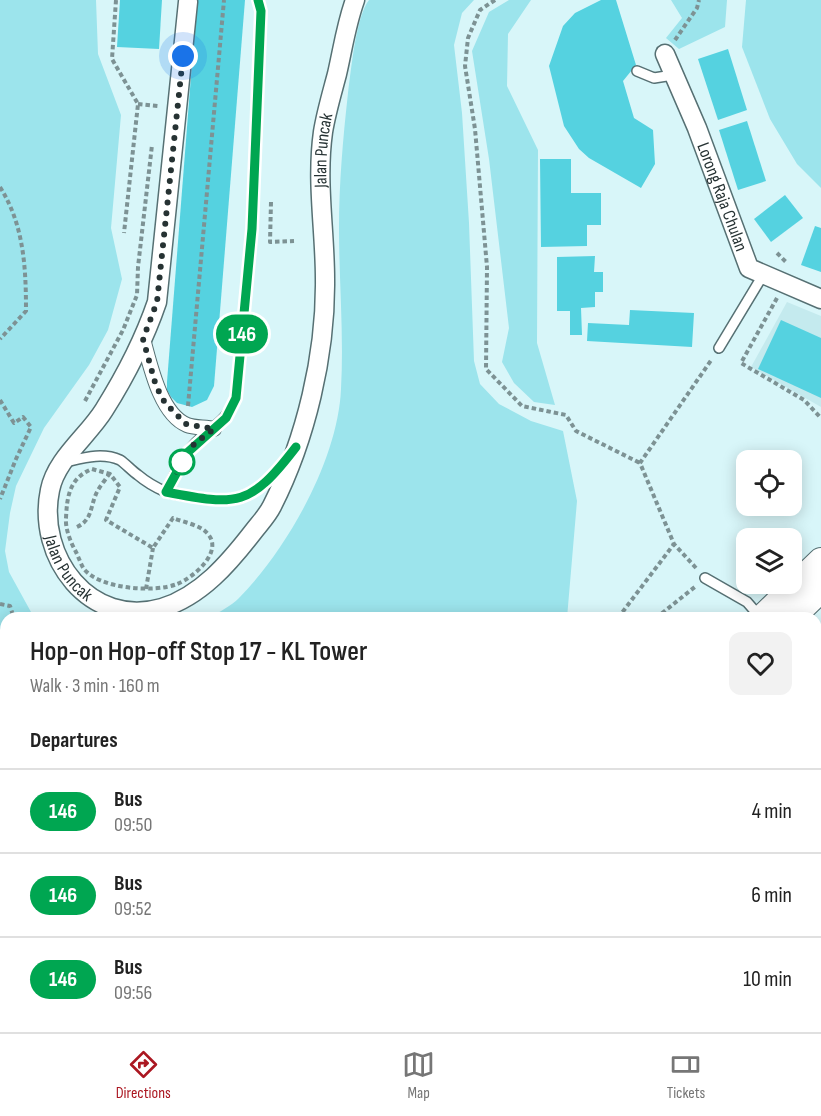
<!DOCTYPE html>
<html lang="en">
<head>
<meta charset="utf-8">
<style>
	body { margin:0; font-family:"Sofia Sans Condensed",sans-serif; background:#f2f2f2; color:#222; height:100vh; display:flex; flex-direction:column; font-size:22px; white-space:nowrap }
	* { box-sizing:border-box; margin:0 }
	p { font-size:20px; color:#767676 }
	.icon { flex:none; width:33px; height:33px; fill:none; stroke:currentColor; stroke-width:2; stroke-linecap:round; stroke-linejoin:round }
	.map { position:relative; flex:1; overflow:hidden }
	.side { position:absolute; left:0px; top:612px; width:822px; height:420px; display:flex; flex-direction:column; background:#fff; border-radius:18px 18px 0 0; box-shadow:0 3px 15px #0003 }
	.side>* { flex:none }
	.badge { padding:0 12px; border-radius:20px; font-size:21px; line-height:39px }
	.tools { position:absolute; left:736px; top:450px; display:grid; gap:12px }
	.tools a { display:grid; place-items:center; width:66px; height:66px; border-radius:12px; background:#fff; box-shadow:0 3px 15px #0003; font-size:30px }
	.you { position:absolute; width:30px; height:30px; margin:-15px; border:4px solid #fff; border-radius:50%; background:#1a73e8; box-shadow:0 0 0 9px #1a73e833 }
	.map>.badge { position:absolute; translate:-50% -50%; box-shadow:0 0 0 3px #fff }
	h2 { padding:0 30px; font-size:22px; line-height:54px }
	.round { display:grid; place-items:center; flex:none; width:63px; height:63px; border-radius:12px; background:#f2f2f2 }
	.overview { display:flex; align-items:center; justify-content:space-between; height:102px; padding:0 30px }
	h1 { font-size:28px; font-weight:600; line-height:45px }
	ul { padding:0; list-style:none }
	li { display:flex; align-items:center; gap:18px; height:84px; padding:0 30px; border-top:2px solid #e0e0e0 }
	li div { flex:1 }
	li b { display:block; font-size:22px }
	li em { font-style:normal }
	li .badge { min-width:66px; font-weight:700; text-align:center }
	.dock { display:flex; justify-content:space-around; align-items:center; height:84px; border-top:2px solid #e0e0e0; background:#fff; font-size:16px; color:#767676 }
	.dock a { display:grid; justify-items:center; gap:3px }
	.dock .active { color:#ab1721 }
	.map>svg:first-child { display:block }
</style>
</head>
<body>
<div class="map">
<svg width="821" height="1032" viewBox="0 0 821 1032">
	<rect width="100%" height="100%" fill="#d8f6f9"/>
	<!-- built -->
	<path fill="#c4eaee" d="M787 302 821 316V407L751 367Z"/>
	<!-- green -->
	<g fill="#9ce4ec">
		<path d="M0 0H96L98 54 121 115 111 228 122 279 108 330 89 365 44 428 16 486 10 513 5 551 9 572 31 612 37 618H6V1026H409L405 1032H0Z"/>
		<path d="M369 0H474L462 13 454 45 462 113 469 223 474 361 480 384 499 404 531 421 563 431 577 501 567 618H209C219 612 231 606 239 598 288 548 338 459 341 389 344 335 339 282 339 229 339 183 343 138 348 93 351 71 356 16 369 0Z"/>
		<path d="M509 0H531L508 34 507 86 538 150 537 343 555 405 534 402 514 383 502 362 509 328 489 159 472 51 489 12Z"/>
		<path d="M671 0H727L725 27 679 49 666 38 682 18Z"/>
		<path d="M746 0H821V188L797 164 770 119 742 47Z"/>
		<path d="M821 623V724L816 729V628Z"/>
		<path d="M821 1014V1032H550L552 1026H816V1016Z"/>
	</g>
	<!-- building -->
	<g fill="#55d2e0">
		<path d="M120 0H162L159 49 117 47Z"/>
		<path d="M197 0H245L214 386 207 400 192 407 177 403 171 397 167 390V382Z"/>
		<path d="M601 0H616L636 65 623 81 634 118 653 130 655 164 641 188 589 158 579 149 564 126 549 66 563 26 575 13Z"/>
		<path d="M728 49 747 110 718 120 698 59Z"/>
		<path d="M747 121 766 181 738 190 719 130Z"/>
		<path d="M540 159H571V193H601V225H587V246L541 247Z"/>
		<path d="M785 195 803 218 771 242 754 219Z"/>
		<path d="M815 226 821 228V272L801 265Z"/>
		<path d="M595 256 594 272H603V292H595V307L581 308 582 335H570V311H557V257Z"/>
		<path d="M630 310 694 313 692 347 587 341 588 323 629 325Z"/>
		<path d="M781 320 821 338V398L758 369Z"/>
		<path d="M816 683 820 687 821 685V718L816 723Z"/>
		<path d="M821 753V805L816 800V756Z"/>
		<path d="M821 953V990L816 992V954Z"/>
		<path d="M313 1026H340L343 1032H317Z"/>
	</g>
	<g fill="none" stroke-linecap="round" stroke-linejoin="round">
		<!-- service casing -->
		<g stroke="#567073" stroke-width="12">
			<g id="service">
				<path d="M637 71 654 78 673 75"/>
				<path d="M719 348 763 275"/>
				<path d="M65 462C83 458 102 452 120 460 126 464 132 471 138 475 145 481 157 488 166 492 174 495 185 495 193 497 236 506 259 495 286 461"/>
				<path d="M166 492C174 477 181 459 192 447 208 428 226 424 236 398L252 229 261 11 258 0"/>
				<path d="M705 578 747 602 761 618"/>
			</g>
		</g>
		<!-- pedestrian casing -->
		<g stroke="#567073" stroke-width="16">
			<path id="pedestrian" d="M143 339C150 364 160 414 187 425 194 428 206 427 214 429"/>
		</g>
		<!-- minor casing -->
		<g stroke="#567073" stroke-width="21">
			<g id="minor">
				<path id="s1" d="M188 2 157 302C144 340 126 375 104 410 88 436 56 459 50 490 36 557 90 629 162 608 201 596 229 563 253 532 259 524 267 516 272 506 306 439 326 354 325 279 325 230 316 182 323 132 326 113 332 93 337 74 343 48 346 25 355 0"/>
				<path id="s2" d="M665 54 697 128 749 268 821 299"/>
				<path d="M476 1026 478 1032"/>
				<path d="M423 1032 426 1026"/>
			</g>
		</g>
		<!-- secondary casing -->
		<g stroke="#567073" stroke-width="28">
			<g id="secondary">
				<path d="M762 618 821 561"/>
				<path d="M791 618 821 589"/>
				<path d="M498 1032 500 1026"/>
				<path d="M529 1032 530 1026"/>
			</g>
		</g>
		<!-- path -->
		<g stroke="#7d9294" stroke-width="4" stroke-dasharray="4.5 3" stroke-linecap="butt">
			<path d="M116 0 112 59 138 104 124 233"/>
			<path d="M495 0 480 10 468 38 465 66 475 129 487 267 486 369 522 406 566 415 576 431 640 463"/>
			<path d="M675 40 697 8 699 0"/>
			<path d="M138 104 158 106"/>
			<path d="M0 187C24 225 26 268 26 311L0 339"/>
			<path d="M271 202 270 242 294 241"/>
			<path d="M777 253 787 263"/>
			<path d="M777 298 741 363 804 400 821 418"/>
			<path d="M0 400 14 423 23 417 31 427 16 459 0 499"/>
			<path d="M85 401 123 330 137 295 138 267 152 145"/>
			<path d="M188 406 224 0"/>
			<path d="M92 469 110 474 120 487 106 520 153 548 173 518C183 522 200 525 207 533 225 551 193 578 177 584 154 593 100 589 84 569 81 565 79 558 76 552 71 543 65 529 66 518 67 495 70 478 92 469Z"/>
			<path d="M77 527C92 520 90 508 96 494 99 487 106 479 110 473"/>
			<path d="M696 568 674 544 640 463 712 359"/>
			<path d="M146 589 153 548"/>
			<path d="M0 604 10 606 14 618"/>
			<path d="M618 618 674 544"/>
			<path d="M656 618 696 586"/>
			<path d="M0 637 6 636"/>
			<path d="M816 648 821 644"/>
			<path d="M0 760H5L6 762"/>
			<path d="M107 1026 110 1032"/>
			<path d="M265 1026 267 1032"/>
			<path d="M338 1026 341 1032"/>
			<path d="M101 1032 104 1026"/>
			<path d="M255 1032 256 1026"/>
			<path d="M352 1032 357 1026"/>
		</g>
		<!-- service -->
		<use href="#service" stroke="#fff" stroke-width="9"/>
		<!-- pedestrian -->
		<use href="#pedestrian" stroke="#fff" stroke-width="14"/>
		<!-- minor -->
		<use href="#minor" stroke="#fff" stroke-width="18"/>
		<!-- secondary -->
		<use href="#secondary" stroke="#fff" stroke-width="26"/>
	</g>
	<g fill="none" stroke-linecap="round" stroke-linejoin="round">
		<!-- line casing -->
		<g stroke="#fff" stroke-width="14">
			<path id="line" d="M258 0 261 11 252 229 236 398 226 418 188 452 166 492C238 506 250 507 296 447"/>
		</g>
		<!-- line -->
		<use href="#line" stroke="#00a651" stroke-width="9"/>
		<!-- walk -->
		<path stroke="#263233" stroke-width="6" stroke-dasharray="0 10.8" d="M182 462 177 472 194 444 214 429 186 424 165 403 156 386 143 339 157 302 183 56"/>
	</g>
	<!-- markers -->
	<circle fill="#fff" stroke="#00a651" stroke-width="3" cx="182" cy="462" r="12"/>
	<g text-anchor="middle" stroke-width="4.5" stroke-linejoin="round" paint-order="stroke">
		<!-- street labels -->
		<g font-size="18" fill="#263233" stroke="#d8f6f9">
			<text dy="6" stroke="none"><textPath href="#s1" startOffset="1232">Jalan Puncak</textPath></text>
			<text dy="6" stroke="none"><textPath href="#s2" startOffset="154">Lorong Raja Chulan</textPath></text>
			<text dy="6" stroke="none"><textPath href="#s1" startOffset="603">Jalan Puncak</textPath></text>
		</g>
	</g>
</svg>
<div class="tools">
<a><svg class="icon" aria-label="locate" viewBox="0 0 24 24"><circle cx="12" cy="12" r="6"/><path d="M12 2v4M12 18v4M2 12h4M18 12h4"/></svg></a>
<a><svg class="icon" aria-label="layers" viewBox="0 0 24 24"><path d="M12 4l9 5-9 5-9-5zM3 14l9 5 9-5"/></svg></a>
</div>
<div class="you" style="left:183px;top:56px"></div>
<b class="badge" style="left:242px;top:334px;background:#00a651;color:#fff">146</b>
<section class="side">
<div class="overview"><div><h1>Hop-on Hop-off Stop 17 - KL Tower</h1><p>Walk · 3 min · 160 m</p></div><a class="round"><svg class="icon" aria-label="heart" viewBox="0 0 24 24"><path d="M12 20l-8-8c-3-5 5-10 8-4 3-6 11-1 8 4z"/></svg></a></div>
<h2>Departures</h2>
<ul>
<li><span class="badge" style="background:#00a651;color:#fff">146</span><div><b>Bus</b><p>09:50</p></div><em>4 min</em></li>
<li><span class="badge" style="background:#00a651;color:#fff">146</span><div><b>Bus</b><p>09:52</p></div><em>6 min</em></li>
<li><span class="badge" style="background:#00a651;color:#fff">146</span><div><b>Bus</b><p>09:56</p></div><em>10 min</em></li>
</ul>
</section>
</div>
<nav class="dock">
<a class="active"><svg class="icon" aria-label="directions" viewBox="0 0 24 24"><path d="M12 3l9 9-9 9-9-9zM9 14v-3h6M13 9l2 2-2 2"/></svg>Directions</a>
<a><svg class="icon" aria-label="map" viewBox="0 0 24 24"><path d="M3 6l6-2 6 2 6-2v14l-6 2-6-2-6 2zM9 4v14M15 6v14"/></svg>Map</a>
<a><svg class="icon" aria-label="tickets" viewBox="0 0 24 24"><path d="M3 7h18v10H3zM15 7v10"/></svg>Tickets</a>
</nav>
</body>
</html>
